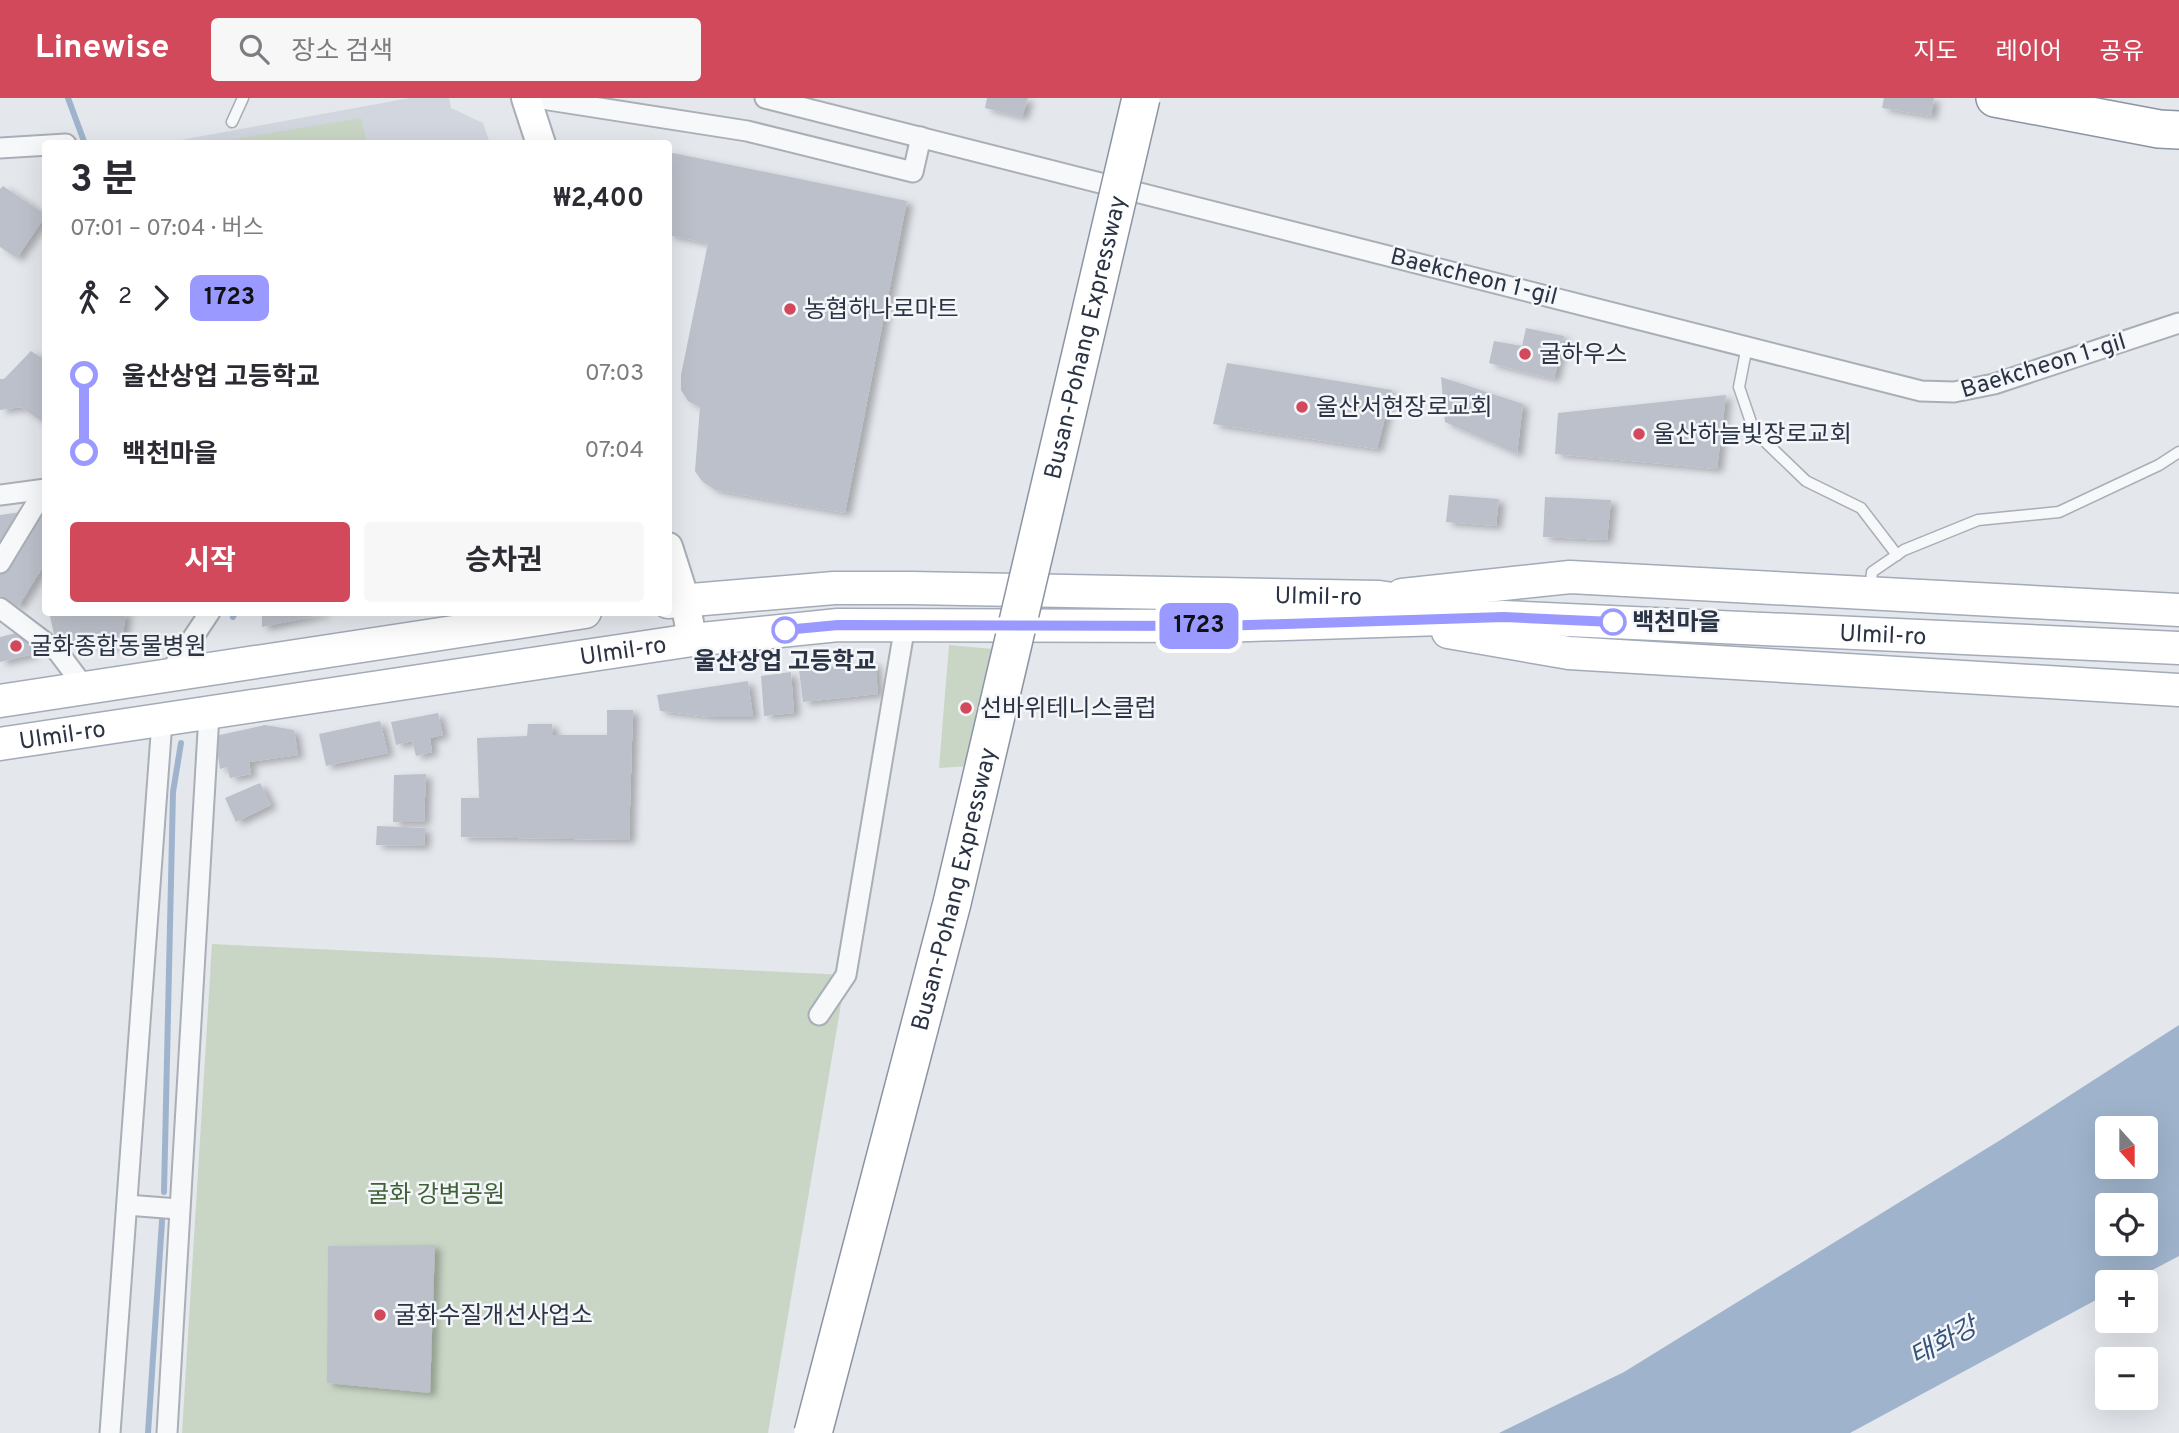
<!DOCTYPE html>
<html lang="ko">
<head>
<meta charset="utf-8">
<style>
	body { margin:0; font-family:Overpass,"Noto Sans KR",sans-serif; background:#f7f7f7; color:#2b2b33; height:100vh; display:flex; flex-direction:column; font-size:26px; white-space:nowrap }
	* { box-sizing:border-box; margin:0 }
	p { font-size:23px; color:#7c7c81 }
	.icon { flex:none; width:38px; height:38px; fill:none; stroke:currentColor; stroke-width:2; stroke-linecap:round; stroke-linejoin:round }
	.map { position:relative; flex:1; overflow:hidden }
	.panel { position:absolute; left:42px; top:42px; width:630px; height:476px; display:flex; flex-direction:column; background:#fff; border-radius:7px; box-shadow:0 7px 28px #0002 }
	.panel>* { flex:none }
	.badge { padding:0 14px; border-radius:10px; font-size:24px; line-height:46px }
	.needle { width:46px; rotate:159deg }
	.fabs { position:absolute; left:2095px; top:1018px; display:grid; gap:14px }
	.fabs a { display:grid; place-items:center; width:63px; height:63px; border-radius:7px; background:#fff; box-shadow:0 7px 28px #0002; font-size:35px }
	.map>.badge { position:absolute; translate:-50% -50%; box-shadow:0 0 0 4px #fff }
	.legs { display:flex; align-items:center; gap:10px; height:77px; padding:0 28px; font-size:23px }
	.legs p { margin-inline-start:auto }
	.summary { display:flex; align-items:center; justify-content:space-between; height:119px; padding:0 28px }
	h1 { font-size:38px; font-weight:700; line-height:52px }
	.cta { display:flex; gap:14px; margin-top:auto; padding:14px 28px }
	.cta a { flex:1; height:80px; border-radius:7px; background:#d1495b; color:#fff; font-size:28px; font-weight:700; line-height:80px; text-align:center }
	.cta a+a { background:#f7f7f7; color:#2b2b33 }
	ul { padding:0 28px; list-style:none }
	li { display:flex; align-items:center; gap:24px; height:77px; font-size:26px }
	li i { display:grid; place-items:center; width:10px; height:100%; margin:0 9px; background:currentColor }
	li i::after { content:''; width:18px; height:18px; margin:-9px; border:5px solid; border-radius:50%; background:#fff }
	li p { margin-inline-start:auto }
	li:first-child i { background:linear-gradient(#0000 50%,currentColor 0) }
	li:last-child i { background:linear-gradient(currentColor 50%,#0000 0) }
	header { display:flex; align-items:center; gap:42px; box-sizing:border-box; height:98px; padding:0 35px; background:#d1495b; color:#fff }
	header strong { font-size:33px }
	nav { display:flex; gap:38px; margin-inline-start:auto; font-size:24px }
	.search { width:490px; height:63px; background:#f7f7f7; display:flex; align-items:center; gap:18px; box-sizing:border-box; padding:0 24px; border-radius:7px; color:#7c7c81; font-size:26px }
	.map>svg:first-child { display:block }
</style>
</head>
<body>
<header>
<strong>Linewise</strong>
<div class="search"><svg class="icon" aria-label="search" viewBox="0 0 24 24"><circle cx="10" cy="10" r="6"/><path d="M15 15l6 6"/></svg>장소 검색</div>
<nav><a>지도</a><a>레이어</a><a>공유</a></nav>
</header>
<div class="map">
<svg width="2179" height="1335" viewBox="0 0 2179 1335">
	<defs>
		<filter id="shadow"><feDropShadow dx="6" dy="3.5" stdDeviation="3.5" flood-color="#0004"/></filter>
	</defs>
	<rect width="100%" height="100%" fill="#e4e7ec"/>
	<!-- built -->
	<path fill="#d2d6de" d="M410 0H449L451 10 483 25 490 45 159 46Z"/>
	<!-- green -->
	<g fill="#c9d6c5">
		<path d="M361 20 367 45H211Z"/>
		<path d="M949 547 1004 552 971 668 939 670Z"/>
		<path d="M212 846 846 877 768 1335H182Z"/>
	</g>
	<!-- water -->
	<path fill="#9fb4cc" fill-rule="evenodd" d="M2179 927V1158L2128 1185H2107V1196L1850 1335H1499L1624 1274 2002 1041ZM2107 1031H2146V1069H2107ZM2107 1108H2146V1146H2107Z"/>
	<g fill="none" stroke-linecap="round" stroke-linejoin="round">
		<!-- stream -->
		<g stroke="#9fb4cc" stroke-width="6">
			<path d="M68 0 85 46"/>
			<path d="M233 519 235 514"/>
			<path d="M164 1094 173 694 181 645"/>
			<path d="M148 1335 162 1123"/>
		</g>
	</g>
	<!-- building -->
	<g fill="#bbc0ca" filter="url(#shadow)">
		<path d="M987 0H1028L1022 19 985 10Z"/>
		<path d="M1884 0H1934L1931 18 1882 10Z"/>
		<path d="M668 54 907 103 845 415 715 392 702 383 695 373 700 309 688 303 681 292V277L708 145 668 137Z"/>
		<path d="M3 88 46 117 17 160 0 149V91Z"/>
		<path d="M1526 230 1564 238 1554 281 1489 265 1494 243 1522 248Z"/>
		<path d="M31 253 46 263V326L21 309 0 312V281H4Z"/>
		<path d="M1227 265 1392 292 1377 351 1213 326Z"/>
		<path d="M1441 279 1523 306 1517 356 1445 324Z"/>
		<path d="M1726 297 1717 371 1555 356 1558 315Z"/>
		<path d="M1449 397 1499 401 1496 428 1446 424Z"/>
		<path d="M1545 399 1611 402 1607 442 1543 439Z"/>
		<path d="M28 413 0 456V417Z"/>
		<path d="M38 417 46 421V464L18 509 0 498V475Z"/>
		<path d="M49 514H126L121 550 55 540Z"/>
		<path d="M262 514H324V516L262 529Z"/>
		<path d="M28 532 34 556 0 564V539Z"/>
		<path d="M875 564 878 596 803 604 799 572Z"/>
		<path d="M791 574 794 615 764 618 761 578Z"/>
		<path d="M748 583 753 619H710L660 613 657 597Z"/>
		<path d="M607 612H633L629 742 461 739V700H479L477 640 527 638 528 626H552L553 637H607Z"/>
		<path d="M438 615 443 637 430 640 432 654 416 658 412 643 396 647 391 624Z"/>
		<path d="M380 623 388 655 326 668 319 636Z"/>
		<path d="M265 627 294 632 298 657 249 664 251 676 230 680 227 669 220 671 215 638Z"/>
		<path d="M426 676 424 724H393L394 677Z"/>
		<path d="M260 685 271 707 236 724 225 700Z"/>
		<path d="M377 728 425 730 424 748 376 747Z"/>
		<path d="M435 1147 430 1295 327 1285 328 1148Z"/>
	</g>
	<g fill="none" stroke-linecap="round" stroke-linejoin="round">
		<!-- service casing -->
		<g stroke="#a9aeb7" stroke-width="13">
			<g id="service">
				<path d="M232 24 243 0"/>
				<path d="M1747 248 1739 289 1754 333 1806 383 1861 410 1897 457"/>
				<path d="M1870 492 1872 474 1904 452 1978 422 2059 414 2159 367 2179 354"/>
			</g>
		</g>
		<!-- minor casing -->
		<g stroke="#a9aeb7" stroke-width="23">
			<g id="minor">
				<path d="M536 0 747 33 913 74 921 39"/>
				<path d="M765 0 1921 293 1954 294 1994 286 2179 225"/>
				<path d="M0 50 66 46"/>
				<path d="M0 397 46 391"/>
				<path d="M0 465 45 391"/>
				<path d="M0 510 58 554 85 590"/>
				<path d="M168 577 210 514"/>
				<path d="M819 917 846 877 905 527"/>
				<path d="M127 1107 178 1111"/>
				<path d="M110 1335 162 623"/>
				<path d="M167 1335 209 616"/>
			</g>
		</g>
		<!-- secondary casing -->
		<g stroke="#a9aeb7" stroke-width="32">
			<g id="secondary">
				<path d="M526 0 541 46"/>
				<path d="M668 449 685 502 692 542"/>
			</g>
		</g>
		<!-- primary casing -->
		<g stroke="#a3abb8" stroke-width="35">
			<g id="primary">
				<path d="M1402 497 1570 479 2179 512"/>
				<path id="s1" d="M668 504 834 490H911L1379 499 1426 506"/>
				<path d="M1448 534 1569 555 2179 592"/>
				<path d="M0 603 585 514"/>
				<path id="s2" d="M0 646 692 542 838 527 1219 528 1504 519 2179 550"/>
			</g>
		</g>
		<!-- motorway casing -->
		<g stroke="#8b94a3" stroke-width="40">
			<path id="motorway" d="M1995 0 2159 31 2179 32"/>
		</g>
		<!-- service -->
		<use href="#service" stroke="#f7f8fa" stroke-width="10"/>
		<!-- minor -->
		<use href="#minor" stroke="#f7f8fa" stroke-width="19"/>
		<!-- secondary -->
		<use href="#secondary" stroke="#fff" stroke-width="28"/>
		<!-- primary -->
		<use href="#primary" stroke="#fff" stroke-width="32"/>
		<!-- motorway -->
		<use href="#motorway" stroke="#fff" stroke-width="37"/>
		<!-- motorway-bridge casing -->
		<g stroke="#8b94a3" stroke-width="40" stroke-linecap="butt">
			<g id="motorway-bridge">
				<path id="s3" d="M813 1335 952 805 1141 0"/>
			</g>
		</g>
		<!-- motorway-bridge -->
		<use href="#motorway-bridge" stroke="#fff" stroke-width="37"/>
	</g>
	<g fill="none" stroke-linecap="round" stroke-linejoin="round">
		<!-- line-1 casing -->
		<g stroke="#fff" stroke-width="16">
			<path id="line-1" d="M785 532 838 527 1219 528 1504 519 1613 524"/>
		</g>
		<!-- line-1 -->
		<use href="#line-1" stroke="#99f" stroke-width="10"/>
	</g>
	<!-- markers -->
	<g fill="#d1495b" stroke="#f4f6f9" stroke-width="2.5">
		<circle cx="790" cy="211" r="7"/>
		<circle cx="1525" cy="256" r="7"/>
		<circle cx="1302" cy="309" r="7"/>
		<circle cx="1639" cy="336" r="7"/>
		<circle cx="16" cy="548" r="7"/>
		<circle cx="966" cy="610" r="7"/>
		<circle cx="380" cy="1217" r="7"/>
	</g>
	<g fill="#fff" stroke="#99f" stroke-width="3.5">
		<circle cx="1613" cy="524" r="12"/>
		<circle cx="785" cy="532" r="12"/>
	</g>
	<g text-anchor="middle" stroke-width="5" stroke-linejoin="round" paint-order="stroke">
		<!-- street labels -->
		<g font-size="24" fill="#2b3445" stroke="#f4f6f9">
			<text transform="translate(1474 178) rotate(14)" y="8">Baekcheon 1-gil</text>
			<text dy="8" stroke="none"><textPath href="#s3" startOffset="1129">Busan-Pohang Expressway</textPath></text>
			<text transform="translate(2043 267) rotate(-17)" y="8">Baekcheon 1-gil</text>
			<text dy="8" stroke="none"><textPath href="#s1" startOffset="651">Ulmil-ro</textPath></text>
			<text dy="8" stroke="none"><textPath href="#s2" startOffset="1892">Ulmil-ro</textPath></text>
			<text dy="8" stroke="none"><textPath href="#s2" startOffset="630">Ulmil-ro</textPath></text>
			<text dy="8" stroke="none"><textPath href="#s2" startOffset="63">Ulmil-ro</textPath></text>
			<text dy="8" stroke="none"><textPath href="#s3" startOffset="562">Busan-Pohang Expressway</textPath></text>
		</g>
		<!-- poi labels -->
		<g font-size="24" fill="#2b3445" stroke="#f4f6f9" text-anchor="start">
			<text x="804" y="219">농협하나로마트</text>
			<text x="1539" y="264">굴하우스</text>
			<text x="1316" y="317">울산서현장로교회</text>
			<text x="1653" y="344">울산하늘빛장로교회</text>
			<text x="30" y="556">굴화종합동물병원</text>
			<text x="980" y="618">선바위테니스클럽</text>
			<text x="394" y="1225">굴화수질개선사업소</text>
		</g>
		<!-- stop labels -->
		<g font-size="24" font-weight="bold" fill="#2b3445" stroke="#f4f6f9" text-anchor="start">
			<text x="1632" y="532">백천마을</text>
			<text x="785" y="571" text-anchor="middle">울산상업 고등학교</text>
		</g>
		<!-- park labels -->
		<g font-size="24" fill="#3f6138" stroke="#f4f6f9">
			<text x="436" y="1104">굴화 강변공원</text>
		</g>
		<!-- water labels -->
		<g font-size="26" font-style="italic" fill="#34527a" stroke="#f4f6f9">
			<text transform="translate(1943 1243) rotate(-28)" y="9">태화강</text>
		</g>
	</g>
</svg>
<div class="fabs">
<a><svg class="needle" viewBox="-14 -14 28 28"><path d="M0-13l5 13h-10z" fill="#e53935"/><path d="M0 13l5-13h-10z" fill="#7c7c81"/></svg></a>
<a><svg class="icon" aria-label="locate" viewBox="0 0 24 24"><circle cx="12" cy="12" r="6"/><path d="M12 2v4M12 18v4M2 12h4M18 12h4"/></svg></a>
<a>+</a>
<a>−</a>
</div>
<b class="badge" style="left:1199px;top:528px;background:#99f;color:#111">1723</b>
<section class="panel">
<div class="summary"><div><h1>3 분</h1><p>07:01 – 07:04 · 버스</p></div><b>₩2,400</b></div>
<div class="legs"><svg class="icon" aria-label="walk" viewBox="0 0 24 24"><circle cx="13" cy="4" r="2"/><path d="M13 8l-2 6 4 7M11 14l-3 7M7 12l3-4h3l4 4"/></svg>2<svg class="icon" aria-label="forward" viewBox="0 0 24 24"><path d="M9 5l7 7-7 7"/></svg><b class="badge" style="background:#99f;color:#111">1723</b></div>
<ul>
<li><i style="color:#99f"></i><b>울산상업 고등학교</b><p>07:03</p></li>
<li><i style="color:#99f"></i><b>백천마을</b><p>07:04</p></li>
</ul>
<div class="cta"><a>시작</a><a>승차권</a></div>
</section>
</div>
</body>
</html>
